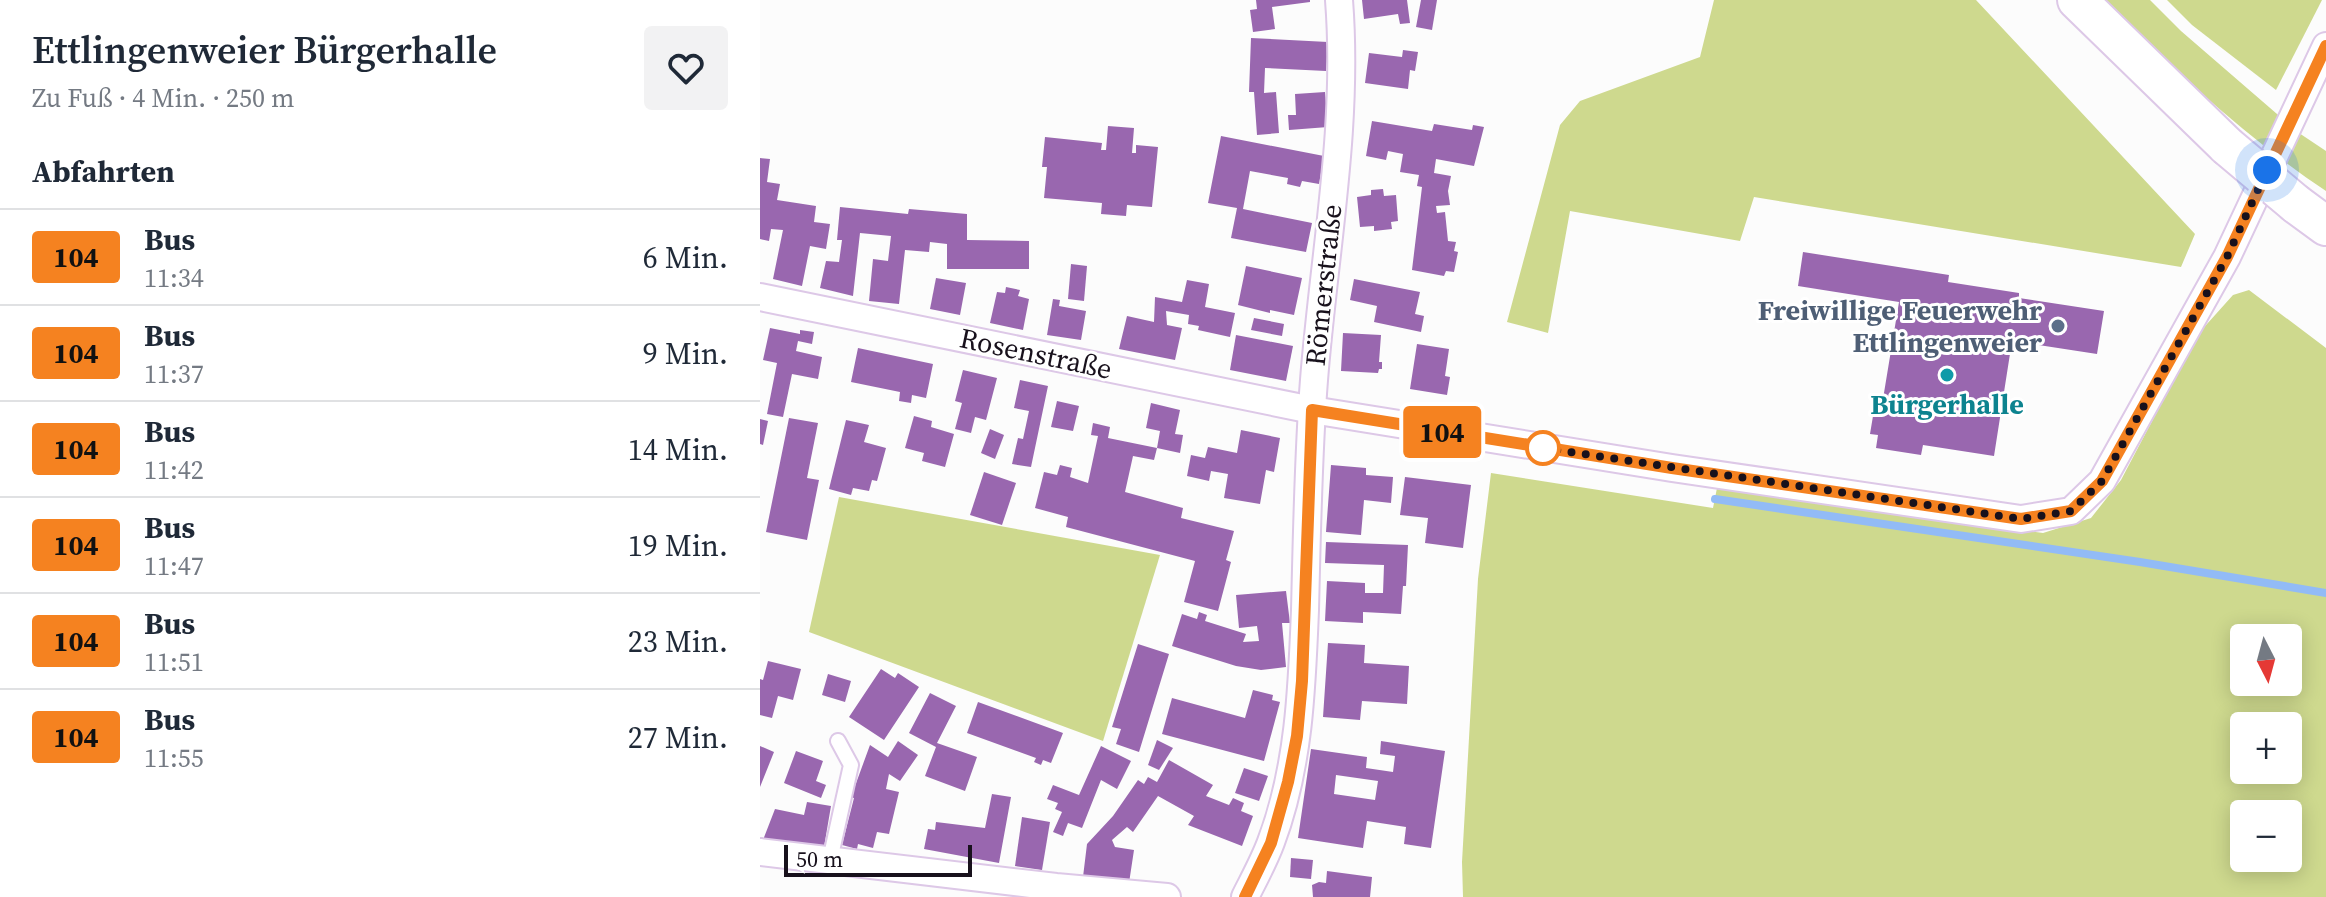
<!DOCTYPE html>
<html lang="de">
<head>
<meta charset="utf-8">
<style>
	body { margin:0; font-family:"Source Serif 4",serif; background:#f2f2f3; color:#1f2937; height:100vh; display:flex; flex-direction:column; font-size:30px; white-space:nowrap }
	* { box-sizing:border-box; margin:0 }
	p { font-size:26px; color:#747a83 }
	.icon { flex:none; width:44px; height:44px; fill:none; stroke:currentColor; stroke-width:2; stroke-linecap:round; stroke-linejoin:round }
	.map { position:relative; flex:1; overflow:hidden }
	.side { display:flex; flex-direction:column; background:#fff; width:760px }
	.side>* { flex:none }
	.badge { padding:0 16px; border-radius:6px; font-size:28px; line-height:52px }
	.needle { width:52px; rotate:174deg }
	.buttons { position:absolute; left:1470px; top:624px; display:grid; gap:16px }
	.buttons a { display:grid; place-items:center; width:72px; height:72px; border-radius:8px; background:#fff; box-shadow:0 4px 20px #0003; font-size:40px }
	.scale { position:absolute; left:24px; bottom:20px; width:188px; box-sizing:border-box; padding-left:8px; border:4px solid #18111c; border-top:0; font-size:22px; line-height:28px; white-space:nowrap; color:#18111c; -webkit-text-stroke:6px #fff; paint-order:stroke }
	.you { position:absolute; width:40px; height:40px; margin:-20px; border:6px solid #fff; border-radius:50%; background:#1a73e8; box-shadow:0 0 0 12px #1a73e833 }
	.map>.badge { position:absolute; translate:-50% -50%; box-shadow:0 0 0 4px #fff }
	h2 { padding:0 32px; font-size:30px; line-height:72px }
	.round { display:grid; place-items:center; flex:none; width:84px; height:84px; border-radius:8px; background:#f2f2f3 }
	.overview { display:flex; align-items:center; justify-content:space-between; height:136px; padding:0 32px }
	h1 { font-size:38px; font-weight:600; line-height:60px }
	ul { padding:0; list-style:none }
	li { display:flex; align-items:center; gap:24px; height:96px; padding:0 32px; border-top:2px solid #e0e1e3 }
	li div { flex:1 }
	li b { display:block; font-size:30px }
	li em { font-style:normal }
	li .badge { min-width:88px; font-weight:700; text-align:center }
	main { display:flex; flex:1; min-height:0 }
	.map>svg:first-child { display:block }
</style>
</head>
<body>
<main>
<section class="side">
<div class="overview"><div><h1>Ettlingenweier Bürgerhalle</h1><p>Zu Fuß · 4 Min. · 250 m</p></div><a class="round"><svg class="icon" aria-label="heart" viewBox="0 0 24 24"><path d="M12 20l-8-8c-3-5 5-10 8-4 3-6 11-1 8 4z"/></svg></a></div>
<h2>Abfahrten</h2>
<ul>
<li><span class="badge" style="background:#f58220;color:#111">104</span><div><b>Bus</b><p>11:34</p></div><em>6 Min.</em></li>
<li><span class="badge" style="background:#f58220;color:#111">104</span><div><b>Bus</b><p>11:37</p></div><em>9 Min.</em></li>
<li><span class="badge" style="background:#f58220;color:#111">104</span><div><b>Bus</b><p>11:42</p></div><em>14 Min.</em></li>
<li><span class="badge" style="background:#f58220;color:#111">104</span><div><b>Bus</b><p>11:47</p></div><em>19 Min.</em></li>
<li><span class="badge" style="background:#f58220;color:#111">104</span><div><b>Bus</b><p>11:51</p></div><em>23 Min.</em></li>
<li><span class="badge" style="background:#f58220;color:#111">104</span><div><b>Bus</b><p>11:55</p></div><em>27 Min.</em></li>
</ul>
</section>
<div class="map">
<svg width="1566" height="897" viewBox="0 0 1566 897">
	<rect width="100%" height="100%" fill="#fcfcfc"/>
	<!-- green -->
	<g fill="#ced98e" fill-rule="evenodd">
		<path d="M954 0H1216L1435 234 1421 267 994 197 980 241 810 211 788 333 747 322 800 125 820 101 940 57Z"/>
		<path d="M1343 0H1390L1421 31 1539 133 1566 151V191C1489 140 1422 76 1355 14Z"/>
		<path d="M1407 0H1562L1516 90 1432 25Z"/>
		<path d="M1489 290 1566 348V897H703L702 862 718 579 731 473 953 508 957 488 1283 533 1331 518 1361 480 1438 334 1473 295ZM1484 638H1528V682H1484ZM1484 726H1528V770H1484ZM1484 814H1528V858H1484Z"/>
		<path d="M79 497 400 555 343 741 49 632Z"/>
	</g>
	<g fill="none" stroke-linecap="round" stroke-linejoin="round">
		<!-- stream -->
		<path stroke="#92bbf6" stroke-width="8" d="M955 499 1380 562 1566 593"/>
	</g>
	<!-- building -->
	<g fill="#9967af" fill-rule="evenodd">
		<path d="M496 0H550V2L512 7 515 29 493 32 490 10 497 9Z"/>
		<path d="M602 0H647L650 23 640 24 638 14 604 19Z"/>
		<path d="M661 0H677L672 30 656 27Z"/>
		<path d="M491 38 568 42 566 71 505 68 504 93 516 92 519 133 497 135 494 92H489Z"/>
		<path d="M643 50 658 52 655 71 650 70 648 89 605 83 609 53 642 57Z"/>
		<path d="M565 92 568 127 529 130 528 115H536L535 94Z"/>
		<path d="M612 121 672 131 674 124 712 130 713 125 724 127 714 166 676 159 674 173 691 176 688 191 690 205 676 206 677 213 685 212 688 241 696 242 694 251 698 252 694 272 686 271 684 276 652 270 662 187 657 186 659 175 640 172 643 154 628 151 626 160 606 156Z"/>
		<path d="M348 126 374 128 372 153H376V145L398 147 392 207 367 205 366 216 341 214 342 203 284 198 287 167H282L285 137 342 143 341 150H346Z"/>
		<path d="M461 136 564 156 559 184 542 181 540 187 527 184 528 178 490 171 483 209 552 223 546 252 471 238 477 208 448 203Z"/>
		<path d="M0 158 10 159 7 182 20 184 17 200 56 206 54 222 70 224 66 249 50 246 42 286 13 279 23 230 11 229 9 241 0 239Z"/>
		<path d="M623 189 624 196 636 195 638 221 631 222 632 229 614 231V226L600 227 597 197 611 195V190Z"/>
		<path d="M80 207 148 214 149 209 207 214V240L269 241V269H187V244L170 242 169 252 145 250 139 304 109 301 113 259 128 261 131 236 100 233 93 296 60 288 66 261 79 262 82 240H77Z"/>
		<path d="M1043 252 1189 275 1188 282 1259 293V298L1344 311 1337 354 1252 341 1234 456 1163 445 1161 455 1116 448 1118 435 1110 434 1114 410 1121 411 1139 302 1038 286Z"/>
		<path d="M311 264 327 266 324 301 308 299Z"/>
		<path d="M486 266 542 278 534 315 510 310V313L478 305Z"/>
		<path d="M176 278 206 283 200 315 170 309Z"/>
		<path d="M594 279 660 292 655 314 664 316 661 332 614 322 617 306 590 300Z"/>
		<path d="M427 280 449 284 445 307 475 313 470 337 438 330 439 326 428 324 429 315 406 311 407 325 422 328 415 360 359 349 367 316 394 322 395 297 422 302Z"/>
		<path d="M246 287 260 290 258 296 269 299 263 330 230 323 237 292 245 293Z"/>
		<path d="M293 299 300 300 299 306 326 311 321 340 287 335Z"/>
		<path d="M494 318 524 324 522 336 491 330Z"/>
		<path d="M10 328 40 334V330L54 332 52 344 38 341 36 351 62 357 58 379 32 374 23 417 7 414 17 363 3 360Z"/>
		<path d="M583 333 621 335 619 362H622V369H619L618 373 581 371Z"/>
		<path d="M476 335 533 346 526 381 470 370Z"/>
		<path d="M657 344 689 349 685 376 690 377 687 395 650 389Z"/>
		<path d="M98 348 173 364 166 398 152 395 151 403 139 401 140 392 91 382Z"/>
		<path d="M203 370 237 378 226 420 215 417 211 433 195 429 202 403 195 401Z"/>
		<path d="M260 380 288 386 271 467 252 464 258 438 263 439 269 411 254 408Z"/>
		<path d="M297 401 319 406 313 431 291 427Z"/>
		<path d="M391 403 420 410 415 434 423 435 420 453 397 448 400 431 386 428Z"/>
		<path d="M154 416 172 421 171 427 194 434 185 467 162 461 164 453 145 448Z"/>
		<path d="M29 418 58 423 47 478 59 480 47 540 6 532Z"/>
		<path d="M0 419 8 421 3 445 0 444Z"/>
		<path d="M86 420 109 425 104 442 126 448 117 481 112 480 109 491 93 488 91 495 69 489Z"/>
		<path d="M333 423 350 427 348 438 397 448 394 460 373 456 365 492 423 508 421 518 474 531 466 560 471 562 458 611 424 602 435 561 306 527 308 517 275 508 284 472 297 475 300 465 312 468 310 477 328 483 338 436 331 435Z"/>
		<path d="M230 429 244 435 235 459 221 453Z"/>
		<path d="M481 430 520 438 514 472 506 470 500 504 464 498 468 474 451 471 449 481 427 476 431 455 445 458 448 447 477 453Z"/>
		<path d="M571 465 606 468V475L633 477 631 503 604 500 601 535 566 532Z"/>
		<path d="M224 472 256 483 242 525 210 515Z"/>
		<path d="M645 477 711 485 703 548 665 543 668 518 640 515Z"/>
		<path d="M566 542 648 545 646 586H643L641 614 603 612V623L565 621 567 581 605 583V593H623L624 565 565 563Z"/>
		<path d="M526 591 530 623H522L526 667 501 670 476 666 412 646 422 614 437 619 439 612 447 615 445 621 486 634 483 642 499 641 497 626 479 628 476 595Z"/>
		<path d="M568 643 605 645 604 663 649 666 647 704 602 701 600 720 563 717Z"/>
		<path d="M378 644 409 654 379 752 356 744 361 729 352 727Z"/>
		<path d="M8 661 41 669 33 700 18 696 12 718 0 715V679L3 680Z"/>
		<path d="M121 669 135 678 138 673 159 687 124 740 89 717Z"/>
		<path d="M68 674 91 681 85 702 62 695Z"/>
		<path d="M493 690 513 695 512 700 520 702 504 761 402 734 412 698 485 718Z"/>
		<path d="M170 693 196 706 177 743 217 757 205 791 165 776 176 747 149 733Z"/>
		<path d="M218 702 303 733 291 763 283 760 281 765 274 762 276 758 207 733Z"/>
		<path d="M397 740 413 748 399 770 388 765Z"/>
		<path d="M138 741 158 755 140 781 129 774 126 789 139 792 129 834 117 832 113 848 98 844 97 849 82 845 94 798 91 797 110 745 128 757Z"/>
		<path d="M621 741 685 751 671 848 644 844 646 827 607 821 603 848 538 838 551 749 607 757 606 768 633 772 635 756 620 754ZM576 775 618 781 615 800 574 794Z"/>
		<path d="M0 746 14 752 0 787Z"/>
		<path d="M341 746 371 761 357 789 341 780 322 828 308 823 303 836 293 832 302 812 295 809 298 803 287 799 293 785 319 795Z"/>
		<path d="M36 751 63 761 56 781 66 785 61 798 24 783Z"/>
		<path d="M409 760 453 785 446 796 469 805 473 798 484 803 481 811 493 816 482 846 428 825 434 816 398 796 373 832 367 827 352 840 355 847 374 850 369 883 323 877 327 844 353 816 378 780 384 784 388 777 397 782Z"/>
		<path d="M484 768 508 776 499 801 475 793Z"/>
		<path d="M232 794 251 797 239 863 164 849 168 829 175 830 176 822 225 828Z"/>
		<path d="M47 802 71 806 64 847 3 840 15 809 44 815Z"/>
		<path d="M262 817 290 822 282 870 255 866Z"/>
		<path d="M531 858 553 860 551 879 530 877Z"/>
		<path d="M567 871 612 877 610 897H553L552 885 559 882 566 883Z"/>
	</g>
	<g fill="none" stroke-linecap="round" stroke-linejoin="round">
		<!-- lane casing -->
		<g stroke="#ddc8e7" stroke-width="18">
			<path id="lane" d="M70 860 91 765 78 741"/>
		</g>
		<!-- street casing -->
		<g stroke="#ddc8e7" stroke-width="30">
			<g id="street">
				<path d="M0 297 552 410 912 468 1261 519 1311 511 1342 481 1467 257 1566 46"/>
				<path d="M0 852 296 887 407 897"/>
				<path d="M485 897C494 879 504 861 511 842 539 768 542 688 545 610 547 533 548 456 554 380 564 253 589 127 579 0"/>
			</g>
		</g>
		<!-- secondary casing -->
		<g stroke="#ddc8e7" stroke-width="42">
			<g id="secondary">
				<path d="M1317 0 1467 146"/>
				<path d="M1536 204 1566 226"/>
			</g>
		</g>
		<!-- lane -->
		<use href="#lane" stroke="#fff" stroke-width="14"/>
		<!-- street -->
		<use href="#street" stroke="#fff" stroke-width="26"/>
		<!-- secondary -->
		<use href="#secondary" stroke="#fff" stroke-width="38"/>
		<!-- secondary-bridge casing -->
		<g stroke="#ddc8e7" stroke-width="42" stroke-linecap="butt">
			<path id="secondary-bridge" d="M1467 146 1536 204"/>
		</g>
		<!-- secondary-bridge -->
		<use href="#secondary-bridge" stroke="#fff" stroke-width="38"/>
	</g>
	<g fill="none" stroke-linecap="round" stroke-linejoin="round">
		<!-- line casing -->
		<g stroke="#fff" stroke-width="18">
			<path id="line" d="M485 897 511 843 528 782 537 736 542 681 552 410 912 468 1261 519 1311 511 1342 481 1467 257 1566 46"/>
		</g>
		<!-- line -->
		<use href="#line" stroke="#f58220" stroke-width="12"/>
		<!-- walk -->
		<path stroke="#18111c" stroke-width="8" stroke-dasharray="0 14.4" d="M783 448 1261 519 1311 511 1342 481 1467 257 1507 170"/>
	</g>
	<!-- markers -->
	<circle fill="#5c6f8a" stroke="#fff" stroke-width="3" cx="1298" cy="326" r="8"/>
	<circle fill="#0f9aa8" stroke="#fff" stroke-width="3" cx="1187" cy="375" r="8"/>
	<circle fill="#fff" stroke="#f58220" stroke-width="4" cx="783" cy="448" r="16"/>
	<g text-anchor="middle" stroke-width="6" stroke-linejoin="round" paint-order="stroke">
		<!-- street labels -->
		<g font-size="28" fill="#18111c" stroke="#fff">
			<text transform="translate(563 285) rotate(-84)" y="10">Römerstraße</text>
			<text transform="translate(276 353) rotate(12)" y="10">Rosenstraße</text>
		</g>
		<!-- service labels -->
		<g font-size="28" font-weight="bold" fill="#4e5e75" stroke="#fff" text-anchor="end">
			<text x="1282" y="320">Freiwillige Feuerwehr<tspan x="1282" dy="32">Ettlingenweier</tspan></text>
		</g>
		<!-- culture labels -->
		<g font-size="28" font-weight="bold" fill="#0d838f" stroke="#fff">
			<text x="1187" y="414">Bürgerhalle</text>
		</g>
	</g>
</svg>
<div class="buttons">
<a><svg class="needle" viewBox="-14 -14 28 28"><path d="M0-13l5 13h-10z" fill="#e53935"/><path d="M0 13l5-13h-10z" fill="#747a83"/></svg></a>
<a>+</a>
<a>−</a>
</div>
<div class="scale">50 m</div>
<div class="you" style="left:1507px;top:170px"></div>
<b class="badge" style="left:682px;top:432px;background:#f58220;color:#111">104</b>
</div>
</main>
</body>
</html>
